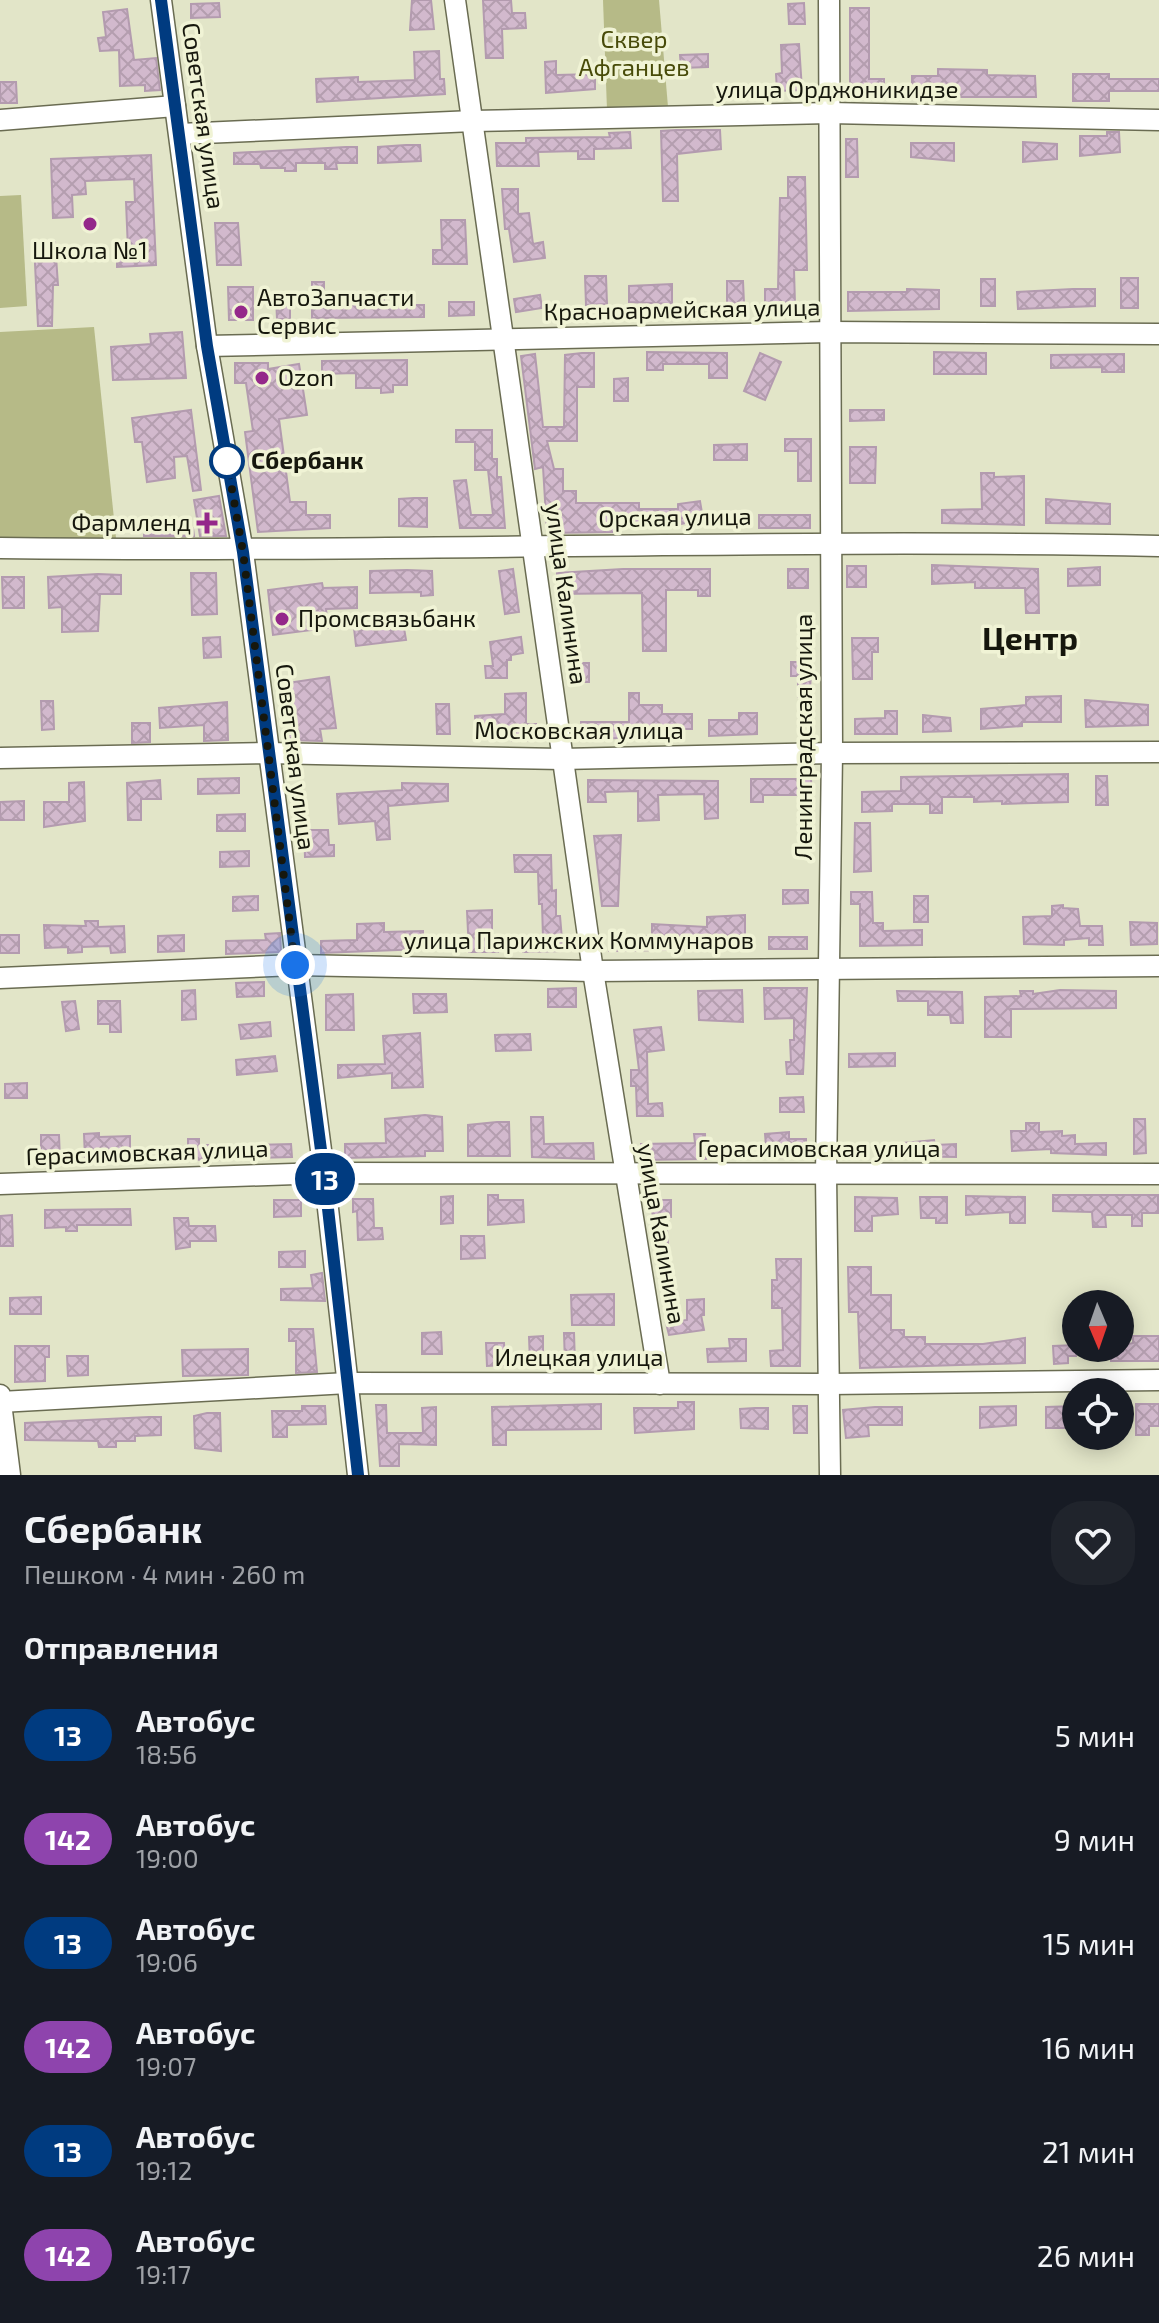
<!DOCTYPE html>
<html lang="ru">
<head>
<meta charset="utf-8">
<style>
	body { margin:0; font-family:"Exo 2",sans-serif; background:#20242c; color:#f1f3f6; height:100vh; display:flex; flex-direction:column; font-size:30px; white-space:nowrap }
	* { box-sizing:border-box; margin:0 }
	p { font-size:26px; color:#9ea1a6 }
	.icon { flex:none; width:44px; height:44px; fill:none; stroke:currentColor; stroke-width:2; stroke-linecap:round; stroke-linejoin:round }
	.map { position:relative; height:1475px; overflow:hidden }
	.sheet { display:flex; flex-direction:column; background:#171b24; flex:1 }
	.sheet>* { flex:none }
	.badge { padding:0 16px; border-radius:26px; font-size:28px; line-height:52px }
	.needle { width:52px; rotate:178deg }
	.tools { position:absolute; left:1062px; top:1290px; display:grid; gap:16px }
	.tools a { display:grid; place-items:center; width:72px; height:72px; border-radius:50%; background:#171b24; box-shadow:0 4px 20px #0003; font-size:40px }
	.you { position:absolute; width:40px; height:40px; margin:-20px; border:6px solid #fff; border-radius:50%; background:#1a73e8; box-shadow:0 0 0 12px #1a73e833 }
	.map>.badge { position:absolute; translate:-50% -50%; box-shadow:0 0 0 4px #fff }
	h2 { padding:0 24px; font-size:30px; line-height:72px }
	.round { display:grid; place-items:center; flex:none; width:84px; height:84px; border-radius:32px; background:#20242c }
	.headline { display:flex; align-items:center; justify-content:space-between; height:136px; padding:0 24px }
	h1 { font-size:38px; font-weight:700; line-height:60px }
	ul { padding:0; list-style:none }
	li { display:flex; align-items:center; gap:24px; height:104px; padding:0 24px }
	li div { flex:1 }
	li b { display:block; font-size:30px }
	li em { font-style:normal }
	li .badge { min-width:88px; font-weight:700; text-align:center }
	.map>svg:first-child { display:block }
</style>
</head>
<body>
<div class="map">
<svg width="1159" height="1475" viewBox="0 0 1159 1475">
	<defs>
		<pattern id="building-cross-hatch" width="8" height="8" patternUnits="userSpaceOnUse" patternTransform="scale(2)"><rect width="8" height="8" fill="#d2b9cd"/><path d="M0 0l8 8M0 8l8-8" fill="none" stroke="#b49eaf"/></pattern>
	</defs>
	<rect width="100%" height="100%" fill="#e2e5c8"/>
	<!-- green -->
	<g fill="#b6ba87">
		<path d="M603 0H659L668 107 607 110Z"/>
		<path d="M21 195 27 306 0 308V196Z"/>
		<path d="M94 327 116 538 0 539V332Z"/>
	</g>
	<!-- building -->
	<g fill="url(#building-cross-hatch)" stroke="#b39baf" stroke-width="2">
		<path d="M412 0H431L434 29 410 30Z"/>
		<path d="M483 0H511L512 13H525L526 28 502 29 503 58H486Z"/>
		<path d="M219 3 220 17 191 18V4Z"/>
		<path d="M804 3 805 24H789L788 4Z"/>
		<path d="M850 8H869V79H884V98H850Z"/>
		<path d="M127 9 134 60 156 58 160 90 145 91V85L120 86 119 50 100 51 98 38 106 37 103 12Z"/>
		<path d="M799 44 802 90 777 91 776 74 782 73 781 45Z"/>
		<path d="M439 51 440 79H444L445 94 317 102 316 79 358 77V82L415 80 414 52Z"/>
		<path d="M708 54V67L681 68 680 55Z"/>
		<path d="M556 61V75L595 74V89L546 93 545 62Z"/>
		<path d="M938 69 987 70V75L1035 76 1036 97H912V76H938Z"/>
		<path d="M1073 74H1109V79H1159V91H1109V101H1073Z"/>
		<path d="M0 82H16L17 103H0Z"/>
		<path d="M676 130H720L721 149 677 154 678 201H663L661 131Z"/>
		<path d="M630 132 631 148 594 149V159H578V151L538 152 539 166H497L496 143H526V138L610 137 609 133Z"/>
		<path d="M1107 132H1119L1120 152 1080 156V136H1107Z"/>
		<path d="M846 139H857L858 177H846Z"/>
		<path d="M1023 142 1057 144V159L1023 162Z"/>
		<path d="M911 143H954V161L911 157Z"/>
		<path d="M406 145H420L421 161 378 163V147Z"/>
		<path d="M346 147H357V163H336L337 169H325V163H296V171H285V168H261L260 164H234V153Z"/>
		<path d="M151 155 156 265 117 267V251L128 250 126 202H135L134 179 85 181 86 194 72 195 73 217 53 218 51 159Z"/>
		<path d="M788 177H805L807 270H794L795 304 765 305V289H778L780 198H788Z"/>
		<path d="M502 189H518V214L529 213 533 244 543 242 545 258 514 262 509 229H505Z"/>
		<path d="M441 220H465L467 264H433V250H442Z"/>
		<path d="M215 223H238L241 265H217Z"/>
		<path d="M55 242 58 285H53L52 326H38L34 243Z"/>
		<path d="M585 276H606L607 304 586 305Z"/>
		<rect x="1121" y="278" width="17" height="30"/>
		<rect x="981" y="279" width="14" height="27"/>
		<path d="M727 281H743L744 303 727 304Z"/>
		<path d="M312 282H324V302H372L371 294H384V305H424V317L312 318Z"/>
		<path d="M672 284V304L629 302V286Z"/>
		<path d="M228 287H253V320H229Z"/>
		<path d="M907 289 939 290V309L848 311V292H907Z"/>
		<path d="M1073 289H1095V306L1018 309 1017 292Z"/>
		<path d="M540 295 542 308 516 312 514 299Z"/>
		<path d="M276 296H290V319H277Z"/>
		<path d="M449 302H474V315L449 316Z"/>
		<path d="M182 332 186 378 113 380 111 347 151 344 150 334Z"/>
		<path d="M647 352 727 353V378H709V364H663V370H647Z"/>
		<path d="M934 352 986 353V374H934Z"/>
		<path d="M582 353H594V387H577V441H547L554 469H563V491H576V503H639V509H678V504L700 501 703 519 668 527 615 526V532L547 533 543 467 535 469 521 356 535 354 543 427H564L565 355Z"/>
		<path d="M760 353 781 362 765 400 744 391Z"/>
		<path d="M1124 354V372H1102V367L1051 368V355Z"/>
		<path d="M407 360V385H393V392L381 393V388H356V373L322 374V361Z"/>
		<path d="M235 363H268V369L299 364 307 415 279 419 290 502H306V515H330V528L258 532 245 432 253 431 246 383H235Z"/>
		<path d="M628 378V401H614V379Z"/>
		<path d="M191 410 201 490 193 491 187 456 174 457 175 478 147 482 142 442H135L132 418Z"/>
		<path d="M850 410H884V420L850 421Z"/>
		<path d="M456 430H492V459H497V477H501L505 528H460L454 481 466 480 471 515H493L488 470H475V442H456Z"/>
		<path d="M785 439H811V481H798V451H785Z"/>
		<path d="M747 444V460H714V445Z"/>
		<path d="M850 447H876L875 483H850Z"/>
		<path d="M981 473H994V477L1024 476V525L942 523V510L982 509Z"/>
		<path d="M219 496 226 536H200L194 500Z"/>
		<path d="M414 498H427V527L399 526V499Z"/>
		<path d="M1046 499 1110 504V524L1046 523Z"/>
		<rect x="759" y="515" width="51" height="13"/>
		<path d="M168 520H178L179 529 193 528 194 536H144V530L169 529Z"/>
		<path d="M932 565 1038 569 1039 613H1026L1025 588H975V582L932 584Z"/>
		<rect x="847" y="566" width="19" height="21"/>
		<path d="M1100 567V585L1068 586V569Z"/>
		<path d="M513 569 519 612 505 614 499 571Z"/>
		<path d="M623 569H710V596H698V590H666V651H643L642 593 557 594V573Z"/>
		<rect x="788" y="569" width="20" height="19"/>
		<path d="M407 570 432 571 433 595 421 596V592L370 593V571Z"/>
		<path d="M191 573H216L217 614 192 615Z"/>
		<path d="M98 574 121 575V594H100L98 631 62 632V607L49 608 48 577Z"/>
		<path d="M2 577H24V608H3Z"/>
		<path d="M322 583 323 588 357 587V608L326 609 328 628 273 635 268 590Z"/>
		<path d="M403 622 406 640 356 646 354 628Z"/>
		<path d="M220 637 221 657 204 658 203 638Z"/>
		<path d="M521 637 523 653 511 655V660H507V678H486L485 666H493L490 642Z"/>
		<path d="M852 638H878V652H872V679H853Z"/>
		<path d="M791 662H811L810 697H798V676H791Z"/>
		<rect x="570" y="663" width="19" height="19"/>
		<path d="M329 677 336 728 320 729 322 741 287 740 280 684Z"/>
		<path d="M526 693V724H536V740L512 741 511 735 476 737 475 716 505 714V694Z"/>
		<path d="M629 693H639V705H662V714H692V729H662V735L623 738 581 739V722H629Z"/>
		<path d="M1061 696V722H1022V726L981 729V709L1026 705V697Z"/>
		<path d="M1085 700 1148 705V725L1086 727Z"/>
		<path d="M41 701H53L54 729 42 730Z"/>
		<path d="M227 702 228 740 204 741V725L160 728 159 708Z"/>
		<path d="M436 704H449L450 734H437Z"/>
		<path d="M885 711H897V734H855V719L885 718Z"/>
		<path d="M739 713H757V734L709 736V720H739Z"/>
		<path d="M923 715 950 718 951 731 923 732Z"/>
		<path d="M132 723H150V742L132 743Z"/>
		<path d="M1068 774V802L1002 804V801L974 802V797H942V813H930V804H892V811L862 812V792L901 791V777Z"/>
		<path d="M1096 776H1107L1108 805H1096Z"/>
		<path d="M239 778V793L198 794V779Z"/>
		<path d="M751 779H811L812 799H801V795H763V802H751Z"/>
		<path d="M160 780 161 799H141V820H128L127 783Z"/>
		<path d="M588 780 718 781V818L705 819 704 794 658 795 659 820 638 821V791L605 792 606 802H588Z"/>
		<path d="M84 782 85 821 44 827V802H69V783Z"/>
		<path d="M402 783 448 784V801L388 806 390 839 377 840 375 821 339 824 337 794 402 790Z"/>
		<path d="M24 801V820H0V802Z"/>
		<path d="M245 814V831H217V815Z"/>
		<path d="M855 823H870L871 871 854 872Z"/>
		<path d="M304 830H328L329 845H334V856L305 857Z"/>
		<path d="M621 835 618 906H602L594 836Z"/>
		<path d="M249 851V866L220 867V852Z"/>
		<path d="M514 855H551L552 891 556 890V916H560L563 951 523 952V939L543 938 542 904H539L538 872H515Z"/>
		<path d="M783 890H808V903L783 904Z"/>
		<path d="M851 892H872L873 923H883V931L922 930V945L860 946V904H851Z"/>
		<path d="M258 896V910L233 911V897Z"/>
		<rect x="914" y="896" width="14" height="26"/>
		<path d="M1063 905V908L1078 909 1080 926H1102L1103 945H1089V938L1064 940V945L1024 944 1023 917 1052 916V906Z"/>
		<path d="M492 910V940H497L498 952H469L467 911Z"/>
		<path d="M745 915V935L720 936V949L609 951V937L652 936V924L707 927V917Z"/>
		<path d="M85 921H98V927L124 926 125 952 111 953 110 946 82 947V952L68 953V947L45 948 44 925 86 926Z"/>
		<path d="M1130 922 1157 923V944L1131 945Z"/>
		<path d="M384 923V932L423 931V949L321 953V941L357 940V924Z"/>
		<path d="M280 933 281 952 226 954V941L266 940 265 934Z"/>
		<rect x="0" y="935" width="19" height="18"/>
		<path d="M184 935V951L158 952V936Z"/>
		<rect x="769" y="937" width="38" height="12"/>
		<path d="M264 982V996L237 997 236 983Z"/>
		<path d="M576 988V1007H548V989Z"/>
		<path d="M764 988H807L803 1074H787L786 1062H791L790 1040H794V1018L765 1019Z"/>
		<path d="M195 990 196 1019 182 1020V991Z"/>
		<path d="M742 990 743 1022 699 1020 698 991Z"/>
		<path d="M1060 990 1116 991V1008L1011 1009V1037H985V997L1021 996 1020 991H1033V994Z"/>
		<path d="M897 991 962 992 963 1023H951L950 1015H928V1001H898Z"/>
		<path d="M353 994 354 1030H326V995Z"/>
		<path d="M413 994H446L447 1012 414 1013Z"/>
		<path d="M75 1001 79 1029 66 1031 62 1002Z"/>
		<path d="M98 1001H120L121 1032H110V1024H98Z"/>
		<path d="M270 1022 271 1036 241 1039 239 1025Z"/>
		<path d="M661 1027 664 1050 647 1052 648 1104 662 1103 663 1116H637L636 1086H631V1070H639L634 1030Z"/>
		<path d="M420 1033 423 1087 392 1088V1073L338 1078V1065L385 1064 383 1036Z"/>
		<path d="M530 1034 531 1050 496 1051 495 1035Z"/>
		<path d="M895 1053V1066L849 1067V1054Z"/>
		<path d="M275 1056 277 1071 237 1075 236 1060Z"/>
		<path d="M27 1083V1098H5V1084Z"/>
		<path d="M803 1097 804 1112H780V1098Z"/>
		<path d="M425 1115 442 1117 443 1151H425V1156L345 1158V1144L386 1143 385 1119Z"/>
		<path d="M531 1117H543L544 1144 593 1143 594 1159 532 1157Z"/>
		<path d="M1134 1119H1145L1146 1153 1134 1154Z"/>
		<path d="M497 1122H509L510 1156H468V1125Z"/>
		<path d="M1026 1123H1039V1132L1062 1131V1136L1075 1135V1144L1106 1143V1155L1051 1153V1149L1012 1151 1011 1131H1026Z"/>
		<path d="M789 1132V1139H806V1156L767 1159 765 1134Z"/>
		<path d="M99 1133V1137L130 1136V1153H99L100 1159H85L84 1134Z"/>
		<path d="M694 1134H705L706 1159 641 1160V1144L695 1143Z"/>
		<path d="M41 1135H59L60 1160H41Z"/>
		<path d="M188 1139H199V1145H229V1159L188 1160Z"/>
		<path d="M934 1140 935 1145 956 1144V1157L893 1156V1144Z"/>
		<path d="M291 1144 292 1157 250 1158V1145Z"/>
		<path d="M488 1195H498V1200H523L524 1222 488 1225Z"/>
		<path d="M1053 1195H1158V1213H1142V1226H1132V1215H1105L1106 1227H1093L1092 1212 1053 1211Z"/>
		<path d="M453 1196V1223L441 1224V1197Z"/>
		<path d="M966 1196 1025 1197V1223H1010V1212L966 1215Z"/>
		<path d="M855 1197 897 1198 898 1214 872 1216V1231H855Z"/>
		<path d="M920 1197H947V1223H936V1218H921Z"/>
		<path d="M353 1199H373L374 1228H382L383 1239 358 1240 357 1211 353 1212Z"/>
		<path d="M274 1200H301V1216L274 1217Z"/>
		<path d="M650 1200H671V1217H666L668 1243 658 1244Z"/>
		<path d="M130 1209 131 1225H77V1231H66V1227L45 1228V1210Z"/>
		<path d="M12 1215 13 1246H0V1216Z"/>
		<path d="M174 1218H188L189 1226H215L216 1241H190V1247L176 1249Z"/>
		<path d="M461 1236H484L485 1258 461 1259Z"/>
		<path d="M305 1251V1267H279V1252Z"/>
		<path d="M776 1259H801L800 1366H771L770 1351 783 1350 782 1308H772V1280H777Z"/>
		<path d="M848 1267H871V1295H891V1330H904V1337H925V1344H983L1025 1338V1363L860 1368 858 1312H849Z"/>
		<path d="M322 1273 325 1301 281 1300V1289L313 1288 311 1275Z"/>
		<path d="M614 1294V1325H572L571 1295Z"/>
		<path d="M41 1297V1314H10V1298Z"/>
		<path d="M704 1299V1315H701L704 1330 669 1335 666 1323 687 1320V1300Z"/>
		<path d="M289 1329H313L317 1372 296 1373V1341H289Z"/>
		<path d="M441 1332 442 1354H422V1333Z"/>
		<path d="M564 1333H574L575 1365H565Z"/>
		<path d="M543 1336V1362H530L529 1337Z"/>
		<path d="M1133 1336H1159V1361H1111V1348L1133 1343Z"/>
		<path d="M729 1339H746V1361L708 1362 707 1349 730 1348Z"/>
		<path d="M486 1343H504L505 1365 487 1366Z"/>
		<path d="M1076 1345V1356H1068V1363L1054 1364 1053 1346Z"/>
		<path d="M15 1346H49V1357H45V1381L15 1382Z"/>
		<path d="M248 1349V1375L183 1376 182 1350Z"/>
		<path d="M67 1356H88V1375L68 1376Z"/>
		<path d="M678 1402H694V1429L635 1433 634 1408H678Z"/>
		<path d="M601 1404V1429L506 1430V1445H493L492 1407Z"/>
		<path d="M1136 1404H1159V1426H1149V1435H1136Z"/>
		<path d="M376 1405H386L387 1433H423L422 1408 436 1407V1445L399 1444V1466H380Z"/>
		<path d="M302 1406H325L326 1424 287 1425V1437H273L272 1411H302Z"/>
		<path d="M793 1406H807V1433H794Z"/>
		<path d="M1016 1406V1425L980 1428V1407Z"/>
		<path d="M1076 1406V1428H1046V1407Z"/>
		<path d="M875 1407H902V1425H868L869 1436 846 1438 843 1410Z"/>
		<path d="M755 1408H768V1429L741 1428 740 1409Z"/>
		<path d="M207 1413H220L221 1451 195 1448 194 1416Z"/>
		<path d="M149 1417H161V1435L135 1436V1441H116V1447H99L98 1441 25 1440V1423Z"/>
	</g>
	<g fill="none" stroke-linecap="round" stroke-linejoin="round">
		<!-- minor casing -->
		<g stroke="#6a6c52" stroke-width="23">
			<g id="minor">
				<path d="M161 0 207 346 243 552 324 1173 358 1475"/>
				<path d="M455 0 593 971 660 1384"/>
				<path d="M829 0 832 753 826 1175 830 1475"/>
				<path d="M0 120 175 106"/>
				<path d="M180 134 473 121 830 113 1159 120"/>
				<path d="M207 346 830 332 1159 334"/>
				<path d="M0 548C386 553 773 538 1159 546"/>
				<path d="M0 758 268 753 562 759 832 753 1159 752"/>
				<path d="M0 978 295 965 593 971 1159 966"/>
				<path d="M0 1184 324 1173 1159 1174"/>
				<path d="M0 1395 10 1475"/>
				<path d="M0 1402 348 1383 829 1384 1159 1380"/>
			</g>
		</g>
		<!-- minor -->
		<use href="#minor" stroke="#fff" stroke-width="20"/>
	</g>
	<g fill="none" stroke-linecap="round" stroke-linejoin="round">
		<!-- line casing -->
		<g stroke="#fff" stroke-width="18">
			<path id="line" d="M161 0 207 346 243 552 324 1173 358 1475"/>
		</g>
		<!-- line -->
		<use href="#line" stroke="#003b80" stroke-width="12"/>
		<!-- walk -->
		<path stroke="#16170d" stroke-width="8" stroke-dasharray="0 14.4" d="M227 461 243 552 295 965"/>
	</g>
	<!-- markers -->
	<g fill="#94288a" stroke="#f0f3d5" stroke-width="3">
		<circle cx="90" cy="224" r="8"/>
		<circle cx="241" cy="312" r="8"/>
		<circle cx="262" cy="378" r="8"/>
		<path d="M203 511h8v8h8v8h-8v8h-8v-8h-8v-8h8z"/>
		<circle cx="282" cy="619" r="8"/>
	</g>
	<circle fill="#fff" stroke="#003b80" stroke-width="4" cx="227" cy="461" r="16"/>
	<g text-anchor="middle" stroke-width="7" stroke-linejoin="round" paint-order="stroke">
		<!-- park labels -->
		<g font-size="24" fill="#484b09" stroke="#f0f3d5">
			<text x="634" y="48">Сквер<tspan x="634" dy="28">Афганцев</tspan></text>
		</g>
		<!-- street labels -->
		<g font-size="24" fill="#16170d" stroke="#f0f3d5">
			<text x="837" y="98">улица Орджоникидзе</text>
			<text transform="translate(203 116) rotate(82)" y="8">Советская улица</text>
			<text transform="translate(682 310) rotate(-1)" y="8">Красноармейская улица</text>
			<text transform="translate(675 518) rotate(-1)" y="8">Орская улица</text>
			<text transform="translate(566 594) rotate(82)" y="8">улица Калинина</text>
			<text x="579" y="739">Московская улица</text>
			<text transform="translate(804 737) rotate(-90)" y="8">Ленинградская улица</text>
			<text transform="translate(295 757) rotate(83)" y="8">Советская улица</text>
			<text x="579" y="949">улица Парижских Коммунаров</text>
			<text x="819" y="1157">Герасимовская улица</text>
			<text transform="translate(147 1153) rotate(-2)" y="8">Герасимовская улица</text>
			<text transform="translate(661 1234) rotate(80)" y="8">улица Калинина</text>
			<text x="579" y="1366">Илецкая улица</text>
		</g>
		<!-- poi labels -->
		<g font-size="24" fill="#16170d" stroke="#f0f3d5" text-anchor="start">
			<text x="90" y="259" text-anchor="middle">Школа №1</text>
			<text x="257" y="306">АвтоЗапчасти<tspan x="257" dy="28">Сервис</tspan></text>
			<text x="278" y="386">Ozon</text>
			<text x="191" y="531" text-anchor="end">Фармленд</text>
			<text x="298" y="627">Промсвязьбанк</text>
		</g>
		<!-- stop labels -->
		<g font-size="24" font-weight="bold" fill="#16170d" stroke="#f0f3d5" text-anchor="start">
			<text x="251" y="469">Сбербанк</text>
		</g>
		<!-- district labels -->
		<g font-size="32" font-weight="bold" fill="#16170d" stroke="#f0f3d5">
			<text x="1030" y="650">Центр</text>
		</g>
	</g>
</svg>
<div class="tools">
<a><svg class="needle" viewBox="-14 -14 28 28"><path d="M0-13l5 13h-10z" fill="#e53935"/><path d="M0 13l5-13h-10z" fill="#9ea1a6"/></svg></a>
<a><svg class="icon" aria-label="locate" viewBox="0 0 24 24"><circle cx="12" cy="12" r="6"/><path d="M12 2v4M12 18v4M2 12h4M18 12h4"/></svg></a>
</div>
<div class="you" style="left:295px;top:965px"></div>
<b class="badge" style="left:325px;top:1179px;background:#003b80;color:#fff">13</b>
</div>
<section class="sheet">
<div class="headline"><div><h1>Сбербанк</h1><p>Пешком · 4 мин · 260 m</p></div><a class="round"><svg class="icon" aria-label="heart" viewBox="0 0 24 24"><path d="M12 20l-8-8c-3-5 5-10 8-4 3-6 11-1 8 4z"/></svg></a></div>
<h2>Отправления</h2>
<ul>
<li><span class="badge" style="background:#003b80;color:#fff">13</span><div><b>Автобус</b><p>18:56</p></div><em>5 мин</em></li>
<li><span class="badge" style="background:#8e44ad;color:#fff">142</span><div><b>Автобус</b><p>19:00</p></div><em>9 мин</em></li>
<li><span class="badge" style="background:#003b80;color:#fff">13</span><div><b>Автобус</b><p>19:06</p></div><em>15 мин</em></li>
<li><span class="badge" style="background:#8e44ad;color:#fff">142</span><div><b>Автобус</b><p>19:07</p></div><em>16 мин</em></li>
<li><span class="badge" style="background:#003b80;color:#fff">13</span><div><b>Автобус</b><p>19:12</p></div><em>21 мин</em></li>
<li><span class="badge" style="background:#8e44ad;color:#fff">142</span><div><b>Автобус</b><p>19:17</p></div><em>26 мин</em></li>
</ul>
</section>
</body>
</html>
